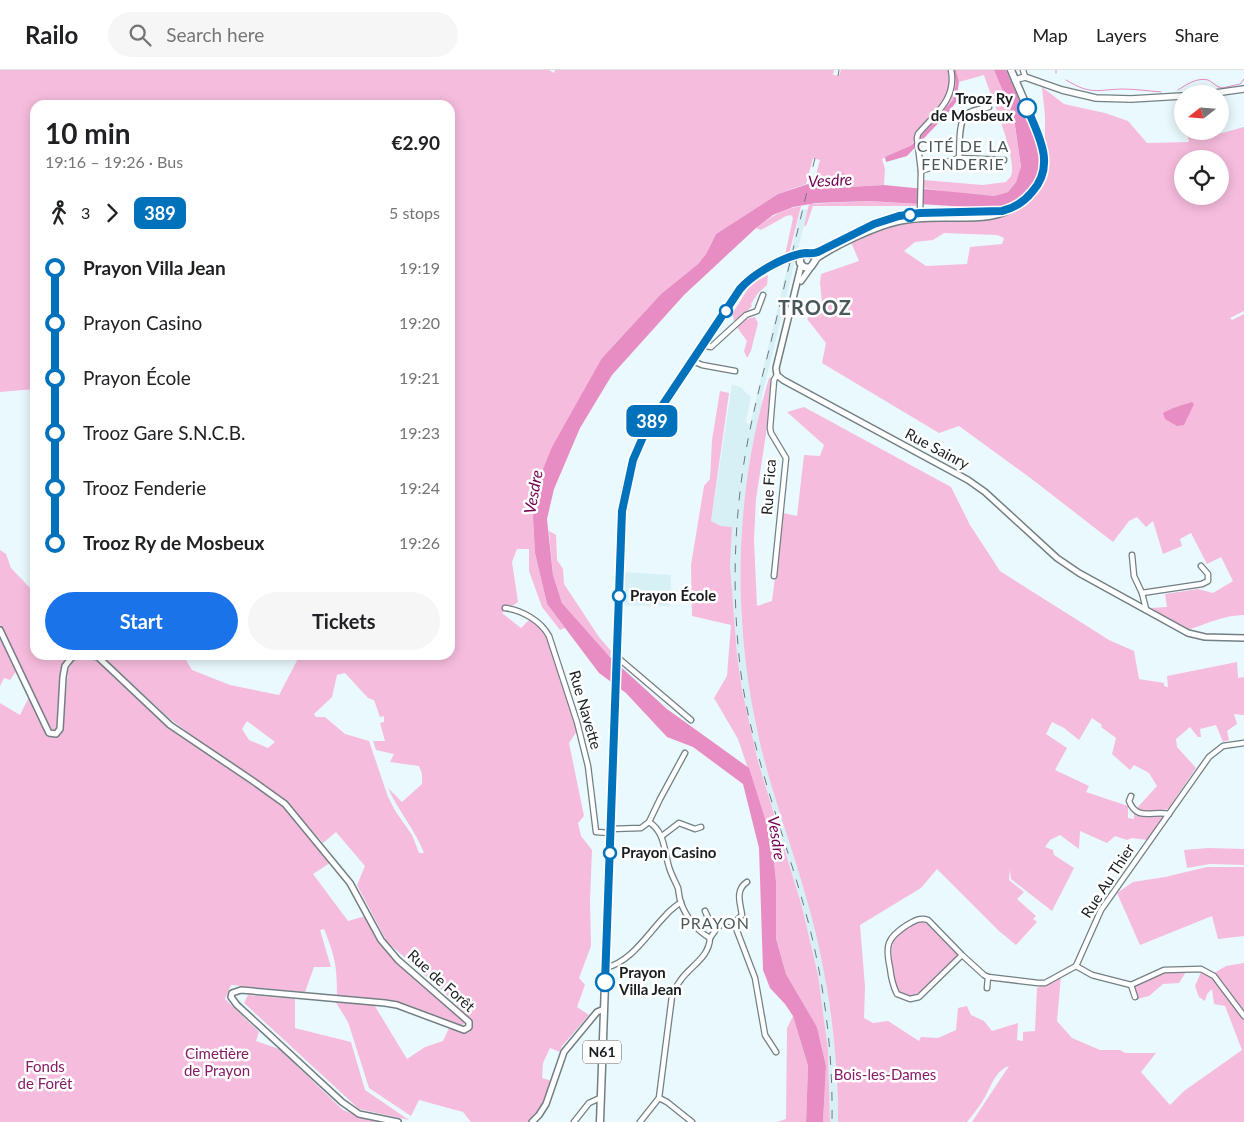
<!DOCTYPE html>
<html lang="en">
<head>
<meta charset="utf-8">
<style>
	body { margin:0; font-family:Lato,sans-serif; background:#f6f6f6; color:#202124; height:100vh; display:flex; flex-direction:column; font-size:19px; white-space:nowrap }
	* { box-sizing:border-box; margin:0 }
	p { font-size:16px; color:#757577 }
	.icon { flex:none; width:28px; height:28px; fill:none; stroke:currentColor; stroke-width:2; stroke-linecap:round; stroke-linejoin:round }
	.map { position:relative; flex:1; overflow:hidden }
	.drawer { position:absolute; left:30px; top:30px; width:425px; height:560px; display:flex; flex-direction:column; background:#fff; border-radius:15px; box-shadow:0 2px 12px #0003 }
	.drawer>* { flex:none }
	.badge { padding:0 10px; border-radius:8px; font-size:18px; line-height:32px }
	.needle { width:32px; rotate:253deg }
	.controls { position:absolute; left:1174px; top:15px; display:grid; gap:10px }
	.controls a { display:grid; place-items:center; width:55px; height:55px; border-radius:50%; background:#fff; box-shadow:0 2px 12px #0003; font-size:25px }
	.map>.badge { position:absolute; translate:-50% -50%; box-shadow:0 0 0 2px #fff }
	.legs { display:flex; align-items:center; gap:8px; height:55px; padding:0 15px; font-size:16px }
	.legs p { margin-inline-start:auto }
	.head { display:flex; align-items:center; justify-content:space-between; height:85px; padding:0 15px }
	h1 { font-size:28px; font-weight:700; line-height:38px }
	.primary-button { display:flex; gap:10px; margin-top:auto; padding:10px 15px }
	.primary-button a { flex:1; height:58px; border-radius:30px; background:#1a73e8; color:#fff; font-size:20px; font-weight:700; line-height:58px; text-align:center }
	.primary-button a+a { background:#f6f6f6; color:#202124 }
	ul { padding:0 15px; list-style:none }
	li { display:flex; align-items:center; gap:18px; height:55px; font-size:19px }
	li i { display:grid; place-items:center; width:8px; height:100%; margin:0 6px; background:currentColor }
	li i::after { content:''; width:12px; height:12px; margin:-6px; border:4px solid; border-radius:50%; background:#fff }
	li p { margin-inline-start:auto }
	li:first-child i { background:linear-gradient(#0000 50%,currentColor 0) }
	li:last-child i { background:linear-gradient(currentColor 50%,#0000 0) }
	header { display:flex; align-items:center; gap:30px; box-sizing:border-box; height:70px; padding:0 25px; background:#fff; border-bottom:1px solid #e0e0e0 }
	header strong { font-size:24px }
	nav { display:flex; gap:28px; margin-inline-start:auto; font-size:18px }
	.search { width:350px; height:45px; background:#f6f6f6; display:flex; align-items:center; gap:12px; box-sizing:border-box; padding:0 18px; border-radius:28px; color:#757577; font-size:19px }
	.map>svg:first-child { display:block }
</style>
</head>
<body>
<header>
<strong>Railo</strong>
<div class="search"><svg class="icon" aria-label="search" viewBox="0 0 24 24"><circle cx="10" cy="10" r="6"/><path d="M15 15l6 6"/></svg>Search here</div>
<nav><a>Map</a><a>Layers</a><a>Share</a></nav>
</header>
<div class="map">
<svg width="1244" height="1052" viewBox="0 0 1244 1052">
	<rect width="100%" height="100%" fill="#eaf9fd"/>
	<!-- built -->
	<g fill="#d7f0f6">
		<path d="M801 139H808L761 330 762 331 750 388 741 544 745 584 755 654 774 723 809 835 825 904 835 980 838 1052H830L828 980 818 905 802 837 757 688 745 638 737 585 730 495 732 457 721 456 711 452 732 314 742 318 748 325 751 326 746 353 750 354Z"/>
		<path d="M622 502 671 505 670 536 622 535Z"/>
	</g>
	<!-- green -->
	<g fill="#f6bcdd" fill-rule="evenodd">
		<path d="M0 0H549L554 3 555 0H834L833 5 839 6 841 0H953L956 12 953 30 943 43 910 76 882 89 885 99 884 115 831 118 830 116 844 103 832 110 814 112 820 90 813 88 806 114 778 124 716 164 706 184 698 194 661 224 602 288 533 448 535 483 547 534 565 558 560 560 542 537 529 501V479H517L512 492 518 532 502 543 521 558 530 549 547 564 577 661 569 673 584 746 578 753 581 766 592 780 590 831 591 876 579 908 585 915 577 937 589 945 562 976 560 982 550 978 543 993 542 1008 552 1011C546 1027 541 1040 527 1052H471L463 1042 419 1030 411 1046 369 1018 348 952 335 931 373 933 407 989 425 977 443 971 449 958 467 963C472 960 474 956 471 950L445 923 387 872 357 815 365 796 336 762 323 773 284 729 204 675 169 648 101 585H183L192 600 230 615 279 625 300 585H450V35H35V319L0 322ZM345 603 368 628 374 630 380 647 384 646V652L380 653 385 671H373L376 680 394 684 390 692 419 696 422 704V714L402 732 388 718C398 741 415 759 424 783H419L412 765 396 742 388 727 369 671 345 664 325 647H316L314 644 332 627 337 605ZM247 651 275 672 268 678 249 670 242 659Z"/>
		<path d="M956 0H994L1014 48 1021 98 1016 112 1008 122 994 126 963 124 923 118V110L983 115 1006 112C1007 110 1010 108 1011 106 1018 89 990 24 984 5L959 12Z"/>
		<path d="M1042 17 1064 34 1105 43 1128 51 1147 73 1189 72 1187 62 1197 61 1200 69 1244 57V241L1230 248 1232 250 1244 244V545C1224 545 1207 554 1187 560L1151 538 1167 537 1165 524 1198 519 1213 523 1233 511 1221 487 1207 494 1191 463 1180 469 1182 476 1163 484 1153 451 1146 457 1137 447 1129 451 1113 472 1033 410 959 356 939 363 822 293 826 273 807 249 822 232 820 213 821 204 859 191 851 172 888 156 918 149 992 148 1014 142 1035 124 1047 107 1048 93 1045 73V46ZM1182 89H1220V126H1182ZM944 163 997 165 1004 168 1002 174 970 177 967 194 926 196 904 181 915 172 933 170Z"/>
		<path d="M869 131 916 134 917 136H813L806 156H804L809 134Z"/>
		<path d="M801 136 789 184 785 185 793 148 791 145 786 146 761 160 756 158C771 147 782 139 801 136Z"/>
		<path d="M768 205 767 215 758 223 751 234 752 236 744 245 746 249 755 247 758 253 751 281 747 288 744 281 747 271 736 256 732 244 751 214Z"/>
		<path d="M769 308H771L766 364 756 429 754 470 757 536 772 531 783 443 797 446 804 385 820 386 824 375 787 342 804 337 951 417 970 455 1000 501 1109 570 1134 581 1139 609 1164 613V616L1168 617 1167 606 1237 592 1238 608 1244 607V645L1234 644 1237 654 1227 661 1229 670 1223 672 1216 655 1200 659 1201 667H1198L1190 657 1176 669 1177 677 1196 698 1168 739 1146 743 1137 738 1157 716 1149 703 1134 695 1130 700 1112 684 1116 668 1101 657 1102 655 1092 648 1079 670 1064 658 1052 652 1046 664 1067 678 1055 700 1089 716 1086 722 1128 736V748L1134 749V742L1144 747 1162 745 1163 749 1147 770 1132 768 1127 770 1115 766 1107 773 1080 761 1079 779 1060 765 1050 770 1045 777 1053 780 1054 785 1074 798 1052 841 1011 809 1010 799 1009 810 1024 822 1017 829 1036 846 1033 849 1037 852 1016 875 999 861 937 799 921 818 860 855 865 917 864 948 873 953 888 951 919 971 921 967 938 968 956 960 958 938 967 936 971 945 984 951 992 961 1018 953 1017 970 1023 971V962L1035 961 1037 918 1061 906 1057 951 1072 968 1100 980H1120L1125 983H1156L1141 1002 1170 1035 1184 1021 1242 980 1225 936 1214 934 1212 919 1207 924 1205 931 1199 927 1195 916 1201 902 1214 903 1226 896 1244 893V1052H972L1009 996C994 1001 990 1020 982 1032 978 1039 972 1045 967 1052H838C838 978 828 905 808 834 793 779 772 725 759 669 732 550 734 425 769 308Z"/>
		<path d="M720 321 729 323 711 451 721 456 732 457 730 495 737 585 742 620 757 688 802 837 818 905 828 980 830 1052H823L826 996 817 957 786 904 776 867V812L772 770 738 669 714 628 727 606 731 555 692 546 691 495 704 416 710 409 712 370Z"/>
		<path d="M549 461 556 465 557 490 563 499 564 514 599 567 611 581 610 587 562 533 553 505Z"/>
		<path d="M0 480 6 484 11 498 31 519 35 520V585H72L69 587 61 598 56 660 51 661 0 554Z"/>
		<path d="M0 567 17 600 10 610 4 608 0 616Z"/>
		<path d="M86 587 99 592 170 658 280 732 301 754 330 793 313 804 348 851 366 846 377 869 395 889 465 949V953L461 956 452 955 400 934 381 929 337 926C337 896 335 886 324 859L320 860 331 897H314L305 922 231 915 225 929 259 962 256 971 279 979 343 1040 363 1048 386 1052H0V633L20 645 29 627 47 667 62 662 68 601 73 591Z"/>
		<path d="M1208 778 1244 779V795L1210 794 1187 798 1184 780Z"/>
		<path d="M1207 797H1244V866L1218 869 1212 846 1140 875 1117 823 1133 812 1165 807Z"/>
		<path d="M921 852 926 853 954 879 957 883V886L921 922 911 926 898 922 896 917C891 885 882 864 921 852Z"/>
		<path d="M1166 900H1187L1179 913 1163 914 1149 926 1137 929 1134 918 1150 904Z"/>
		<path d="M248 925 295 929V958L351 972 365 1020 409 1050 359 1039 244 933Z"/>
		<path d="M793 946 808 996 806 1052H777L786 1049 787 958Z"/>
	</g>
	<!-- water -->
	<g fill="#e78dc3">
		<path d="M953 0H956L959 12 956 32 948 43 907 86 886 92 885 87 910 76 916 71 953 30 956 12Z"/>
		<path d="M994 0H1006C1016 24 1039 66 1041 90 1042 103 1033 116 1024 124 1013 134 1000 138 985 138L869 131 816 133 793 137 773 145 756 158 684 225 612 305 580 358 554 419 547 449 553 505 562 533 610 587 667 639 749 698 772 771 776 812V868L786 904 817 957 826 996 823 1052H806L808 996 793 946 785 934 770 918 763 900 759 778 743 714 693 677 667 667 626 623 599 603 547 534 535 483 533 448 537 414 552 377 602 288 661 224 698 194 706 184 716 164 778 124 817 111 832 110 844 103 845 108 830 115 831 118 884 115 994 126 1008 122 1016 112 1021 97 1014 48Z"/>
		<path d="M1192 332 1194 334 1184 355 1177 356 1165 349 1163 343C1169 339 1185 334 1192 332Z"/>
	</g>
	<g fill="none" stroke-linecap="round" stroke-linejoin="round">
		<!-- stream -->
		<g stroke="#e78dc3" stroke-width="1">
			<path d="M1056 0V3"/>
			<path d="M1066 10C1091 25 1095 20 1122 19 1135 19 1149 21 1161 22"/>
			<path d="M1178 20C1186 15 1197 7 1208 10 1213 12 1216 17 1222 18L1240 14 1244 9"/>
		</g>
		<!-- minor casing -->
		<g stroke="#727f83" stroke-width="7">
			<g id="minor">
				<path d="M1023 0 1025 7"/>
				<path d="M959 88C960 77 958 52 966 45 971 39 982 39 989 37"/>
				<path d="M921 101 959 88 1004 90"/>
				<path d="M920 144 921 101 917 68 918 64C935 44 957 29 951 0"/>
				<path d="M706 276 711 277 746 245 757 241 763 225"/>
				<path d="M695 292 702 295 735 301"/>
				<path d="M1132 485 1134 506 1142 523 1146 539"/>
				<path d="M774 506 786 388 771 363 770 358 774 310 777 305"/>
				<path d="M1142 523 1202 514 1208 511V504L1201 496"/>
				<path d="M505 538C522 540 541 551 549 566L577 652 588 696 596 762 610 763"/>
				<path d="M617 587 691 650"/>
				<path d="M1131 726 1129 731C1137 752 1154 740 1169 744"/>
				<path d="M649 752C665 762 664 781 669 797 671 804 675 811 678 818 679 823 679 828 681 833 686 847 697 861 710 868"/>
				<path d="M610 759 641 758 649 752 660 729 685 683"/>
				<path d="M662 766 679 753 695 759 701 757"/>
				<path d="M705 841 710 852 717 858"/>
				<path d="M734 853 755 908 765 965 776 982"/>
				<path d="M734 853 742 845C740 832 735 820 747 812"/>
				<path d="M710 868 717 858 726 851 734 853"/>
				<path d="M962 885 919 927 910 929 897 924C893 916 891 907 890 898 885 875 887 868 907 855 914 851 920 847 928 850L962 885 984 905 988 907 1038 913H1045L1076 896 1101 840 1209 687 1223 676 1244 673"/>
				<path d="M1076 896 1092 905 1131 915 1164 900 1201 899 1214 906 1244 946"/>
				<path d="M605 898C632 892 648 863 666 845 670 840 676 836 681 832"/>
				<path d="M1131 915 1135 927"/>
				<path d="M987 918 988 907"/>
				<path d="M659 1028 667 1032 692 1052"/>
				<path d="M574 1052 589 1033 600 1028"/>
				<path d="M640 1052 659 1028 672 926C674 921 677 915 680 911 690 896 709 888 710 868"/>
			</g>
		</g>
		<!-- tertiary casing -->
		<g stroke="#727f83" stroke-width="8">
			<g id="tertiary">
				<path d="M801 196 776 298 777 305 783 310 968 410 985 422 1057 488 1079 503 1188 563 1205 567 1244 568"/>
				<path d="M801 211 811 197"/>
				<path d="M0 560 49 663 56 664 60 659 63 607 65 596 72 587 80 585"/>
				<path d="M90 585 98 587 170 655 253 711 285 734 350 813 381 870 398 890 469 952V957L464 960 397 935 385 933 241 920 232 923 231 927 237 935 342 1032 359 1044 398 1052"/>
				<path d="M532 1052 539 1045 546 1034 564 982 597 942 604 939"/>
			</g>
		</g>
		<!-- secondary casing -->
		<g stroke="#727f83" stroke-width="8">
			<g id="secondary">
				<path d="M1015 10 1025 7 1062 20 1096 28 1131 29 1182 26"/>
				<path d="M1208 24 1244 19"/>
			</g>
		</g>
		<!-- primary casing -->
		<g stroke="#727f83" stroke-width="9">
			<g id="primary">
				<path d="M919 143H944"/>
				<path d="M864 159 895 147"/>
				<path d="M802 185 800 188V193L804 197 809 198C814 195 814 190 818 187 838 174 875 156 898 151 928 144 958 150 989 146 1002 144 1016 137 1026 128 1055 103 1044 79 1032 49 1025 33 1018 16 1011 0"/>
				<path d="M600 1052 622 441C626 412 633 386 646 360L740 219C744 215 747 210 752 207 762 199 800 180 812 185"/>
			</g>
		</g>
		<!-- minor -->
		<use href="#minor" stroke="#fff" stroke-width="4.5"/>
		<!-- tertiary -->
		<use href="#tertiary" stroke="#fff" stroke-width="5"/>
		<!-- secondary -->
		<use href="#secondary" stroke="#fff" stroke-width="5.5"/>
		<!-- primary -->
		<use href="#primary" stroke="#fff" stroke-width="6"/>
		<!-- rail -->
		<g stroke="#6f787b" stroke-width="1" stroke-dasharray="9 9" stroke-linecap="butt">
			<path d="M838 6 839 0"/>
			<path d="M815 88C800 151 785 213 770 276 759 319 748 362 742 406 733 472 733 538 741 604 753 689 786 768 808 851 825 917 833 984 832 1052"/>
		</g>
	</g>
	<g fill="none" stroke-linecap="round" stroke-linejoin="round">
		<!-- line-1 casing -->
		<g stroke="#fff" stroke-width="11">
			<path id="line-1" d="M605 912 622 441 633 390 646 360 740 219C754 203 786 185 806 183 811 183 813 184 818 182L874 154 899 146 920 143 1002 141C1014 138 1024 132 1032 122 1056 96 1039 66 1027 38"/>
		</g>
		<!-- line-1 -->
		<use href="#line-1" stroke="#0072bc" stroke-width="8"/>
	</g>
	<!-- markers -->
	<g fill="#fff" stroke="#0072bc" stroke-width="2.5">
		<circle cx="1027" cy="38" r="9"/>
		<circle cx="910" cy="145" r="6"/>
		<circle cx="726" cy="241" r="6"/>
		<circle cx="619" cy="526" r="6"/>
		<circle cx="610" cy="783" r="6"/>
		<circle cx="605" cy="912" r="9"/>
	</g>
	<g text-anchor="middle" stroke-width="5" stroke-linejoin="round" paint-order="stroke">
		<!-- shield labels -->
		<rect fill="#fff" stroke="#5d6162" stroke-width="1" x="583" y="970.5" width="38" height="23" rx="4"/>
		<g font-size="14" font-weight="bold" fill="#181d1f">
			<text x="602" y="987">N61</text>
		</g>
		<!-- stop labels -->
		<g font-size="15" font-weight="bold" fill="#181d1f" stroke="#fff" text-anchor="start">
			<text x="1013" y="34" text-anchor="end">Trooz Ry<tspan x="1013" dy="17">de Mosbeux</tspan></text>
			<text x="630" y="531">Prayon École</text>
			<text x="621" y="788">Prayon Casino</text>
			<text x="619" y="908">Prayon<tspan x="619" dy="17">Villa Jean</tspan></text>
		</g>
		<!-- street labels -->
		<g font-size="15" fill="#181d1f" stroke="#fff">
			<text transform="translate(937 379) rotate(28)" y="5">Rue Sainry</text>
			<text transform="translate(769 417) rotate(-86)" y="5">Rue Fica</text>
			<text transform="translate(585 640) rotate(74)" y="5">Rue Navette</text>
			<text transform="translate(1108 811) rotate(-57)" y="5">Rue Au Thier</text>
			<text transform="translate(441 911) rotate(42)" y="5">Rue de Forêt</text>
		</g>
		<!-- park labels -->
		<g font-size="15" fill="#851c65" stroke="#fff">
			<text x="217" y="989">Cimetière<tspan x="217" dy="17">de Prayon</tspan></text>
			<text x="45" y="1002">Fonds<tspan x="45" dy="17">de Forêt</tspan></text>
			<text x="885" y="1010">Bois-les-Dames</text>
		</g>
		<!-- neighbourhood labels -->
		<g font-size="16" letter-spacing="1" fill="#4b585b" stroke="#fff">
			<text x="963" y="82">CITÉ DE LA<tspan x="963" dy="18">FENDERIE</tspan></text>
			<text x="715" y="859">PRAYON</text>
		</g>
		<!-- water labels -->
		<g font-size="16" font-style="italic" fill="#730255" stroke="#fff">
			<text transform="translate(830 110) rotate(-3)" y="6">Vesdre</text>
			<text transform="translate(533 422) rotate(-80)" y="6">Vesdre</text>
			<text transform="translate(777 768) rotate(81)" y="6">Vesdre</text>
		</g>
		<!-- district labels -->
		<g font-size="20" font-weight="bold" letter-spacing="1" fill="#4b585b" stroke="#fff">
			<text x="815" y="245">TROOZ</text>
		</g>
	</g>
</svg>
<div class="controls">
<a><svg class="needle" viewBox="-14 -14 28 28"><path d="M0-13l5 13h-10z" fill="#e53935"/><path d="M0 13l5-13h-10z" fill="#757577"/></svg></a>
<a><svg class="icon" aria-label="locate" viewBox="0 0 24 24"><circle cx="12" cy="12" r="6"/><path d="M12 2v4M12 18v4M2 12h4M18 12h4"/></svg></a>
</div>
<b class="badge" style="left:652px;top:351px;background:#0072bc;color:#fff">389</b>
<section class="drawer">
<div class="head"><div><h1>10 min</h1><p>19:16 – 19:26 · Bus</p></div><b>€2.90</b></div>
<div class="legs"><svg class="icon" aria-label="walk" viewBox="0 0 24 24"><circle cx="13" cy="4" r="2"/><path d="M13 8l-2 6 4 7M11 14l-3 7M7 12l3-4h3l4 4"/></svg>3<svg class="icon" aria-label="forward" viewBox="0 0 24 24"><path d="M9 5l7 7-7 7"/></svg><b class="badge" style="background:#0072bc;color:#fff">389</b><p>5 stops</p></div>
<ul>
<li><i style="color:#0072bc"></i><b>Prayon Villa Jean</b><p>19:19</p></li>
<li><i style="color:#0072bc"></i><span>Prayon Casino</span><p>19:20</p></li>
<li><i style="color:#0072bc"></i><span>Prayon École</span><p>19:21</p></li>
<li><i style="color:#0072bc"></i><span>Trooz Gare S.N.C.B.</span><p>19:23</p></li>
<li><i style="color:#0072bc"></i><span>Trooz Fenderie</span><p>19:24</p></li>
<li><i style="color:#0072bc"></i><b>Trooz Ry de Mosbeux</b><p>19:26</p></li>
</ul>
<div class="primary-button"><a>Start</a><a>Tickets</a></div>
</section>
</div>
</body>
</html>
